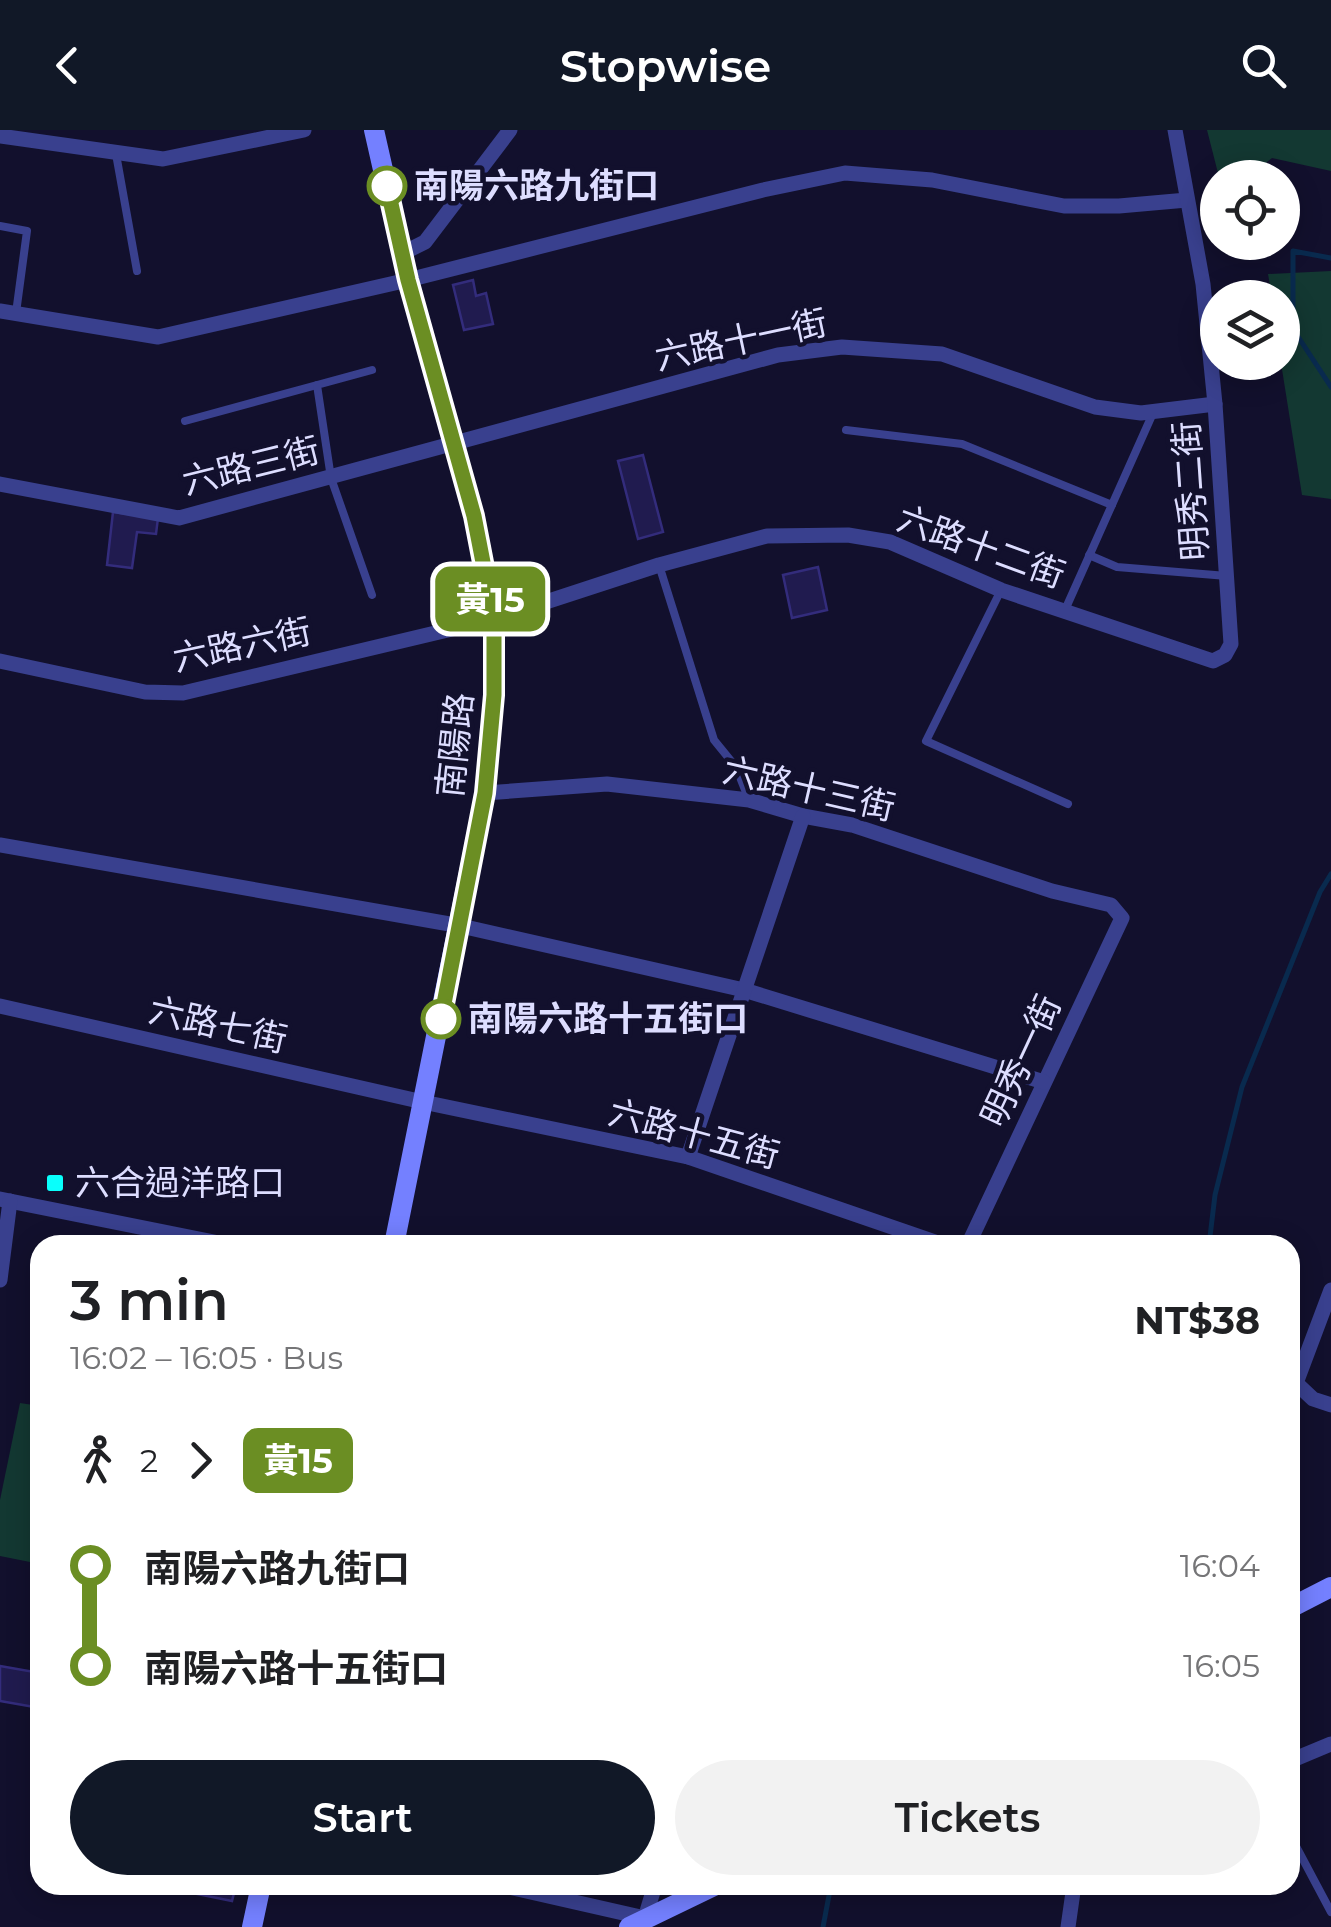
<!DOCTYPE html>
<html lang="en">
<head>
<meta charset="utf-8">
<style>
	body { margin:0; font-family:Montserrat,"Noto Sans TC",sans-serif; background:#f2f2f2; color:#202124; height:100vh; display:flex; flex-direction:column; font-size:38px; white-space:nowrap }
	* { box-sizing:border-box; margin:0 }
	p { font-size:32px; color:#757577 }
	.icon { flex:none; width:55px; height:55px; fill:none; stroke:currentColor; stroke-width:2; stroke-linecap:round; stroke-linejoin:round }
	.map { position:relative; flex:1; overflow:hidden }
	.sheet { position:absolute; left:30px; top:1105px; width:1270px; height:660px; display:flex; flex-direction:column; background:#fff; border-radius:30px; box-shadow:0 5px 25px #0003 }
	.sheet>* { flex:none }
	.badge { padding:0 20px; border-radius:15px; font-size:35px; line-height:65px }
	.tools { position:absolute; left:1200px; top:30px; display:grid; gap:20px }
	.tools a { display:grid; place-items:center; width:100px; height:100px; border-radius:50%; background:#fff; box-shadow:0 5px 25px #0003; font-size:50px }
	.map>.badge { position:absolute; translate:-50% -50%; box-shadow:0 0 0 5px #fff }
	.legs { display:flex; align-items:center; gap:15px; height:110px; padding:0 40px; font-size:32px }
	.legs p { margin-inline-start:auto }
	.headline { display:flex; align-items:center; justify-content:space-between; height:170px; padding:0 40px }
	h1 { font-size:55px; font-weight:600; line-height:75px }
	.cta { display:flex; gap:20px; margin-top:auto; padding:20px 40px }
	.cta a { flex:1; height:115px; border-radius:60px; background:#111827; color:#fff; font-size:40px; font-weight:600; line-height:115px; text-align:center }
	.cta a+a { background:#f2f2f2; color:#202124 }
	ul { padding:0 40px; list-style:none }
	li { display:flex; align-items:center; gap:35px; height:100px; font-size:38px }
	li i { display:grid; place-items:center; width:15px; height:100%; margin:0 12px; background:currentColor }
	li i::after { content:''; width:25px; height:25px; margin:-12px; border:8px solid; border-radius:50%; background:#fff }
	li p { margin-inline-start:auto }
	li:first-child i { background:linear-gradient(#0000 50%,currentColor 0) }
	li:last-child i { background:linear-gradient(currentColor 50%,#0000 0) }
	header { display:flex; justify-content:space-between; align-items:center; height:130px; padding:0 40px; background:#111827; color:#fff; font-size:45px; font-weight:600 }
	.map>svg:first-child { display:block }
</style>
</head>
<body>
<header><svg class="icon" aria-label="back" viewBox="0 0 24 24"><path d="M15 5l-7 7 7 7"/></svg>Stopwise<svg class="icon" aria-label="search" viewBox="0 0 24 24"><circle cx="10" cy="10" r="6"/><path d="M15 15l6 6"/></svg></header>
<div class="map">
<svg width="1331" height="1797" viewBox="0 0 1331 1797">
	<rect width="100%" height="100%" fill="#12102d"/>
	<!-- green -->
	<g fill="#133832">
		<path d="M1207 0H1331V41L1272 28 1248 47H1219Z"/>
		<path d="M1331 141V369L1302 365 1281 233 1282 168 1272 167 1268 144Z"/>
		<path d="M20 1273 40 1276V1434L0 1426V1370Z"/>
	</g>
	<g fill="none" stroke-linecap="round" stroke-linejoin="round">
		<!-- stream -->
		<g stroke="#092a4e" stroke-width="5">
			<path d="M1331 128 1293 121V199L1331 257"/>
			<path d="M1209 1115 1215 1065 1242 957 1320 762 1331 744"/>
			<path d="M823 1797 831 1755"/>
		</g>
	</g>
	<!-- building -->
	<g fill="#201b4f" stroke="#332c7c" stroke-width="2.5">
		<path d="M473 150 476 166 486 163 493 194 464 200 453 155Z"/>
		<path d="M643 325 663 402 638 409 618 331Z"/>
		<path d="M113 382 158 388 156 404 137 402 132 438 107 435Z"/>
		<path d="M818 437 827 480 792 488 783 445Z"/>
		<path d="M0 1536 40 1543V1578L0 1571Z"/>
		<path d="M153 1755H236L232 1771Z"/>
	</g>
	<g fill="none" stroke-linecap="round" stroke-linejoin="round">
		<!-- lane -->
		<g stroke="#39408e" stroke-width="8">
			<path d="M116 24 137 141"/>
			<path d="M0 96 27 101 16 183"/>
			<path d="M185 291 317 255"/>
			<path d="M846 300 962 314 1112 375"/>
			<path d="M1089 425 1117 437 1227 446"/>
			<path d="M659 435 714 610 736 637 749 670"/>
			<path d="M1001 460 926 611 1068 674"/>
			<path d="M372 465 331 348 317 255 372 240"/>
			<path d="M1065 480 1153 283"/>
			<path d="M1290 1705 1331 1782"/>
		</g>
		<!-- street -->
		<g stroke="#39408e" stroke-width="15">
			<path d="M0 6 163 29 304 0"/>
			<path d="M403 123 425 112 510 0"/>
			<path d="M0 181 158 207 408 150 763 60 845 43 932 50 1064 76H1119L1187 70"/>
			<path d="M0 354 179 388 778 225 842 217 942 224 1095 277 1141 283 1215 274"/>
			<path d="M0 531 145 562 183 563 494 489 659 435 767 406 848 405 890 412 1001 460 1213 531 1225 525 1231 514 1215 274 1203 154 1175 0"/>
			<path d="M485 663 607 654 749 670 803 686 852 695 1052 761 1111 775 1122 788 968 1115"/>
			<path d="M0 715 461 796 744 860 1044 952"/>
			<path d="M0 876 423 972 688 1027 944 1115"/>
			<path d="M688 1027 803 686"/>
			<path d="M0 1069 229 1115"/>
			<path d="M0 1150 10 1071"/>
			<path d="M1331 1160 1296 1253 1313 1269 1331 1275"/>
			<path d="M1290 1631 1331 1614"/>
			<path d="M500 1755 645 1788 655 1755"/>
			<path d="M1068 1797 1074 1755"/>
		</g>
		<!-- secondary -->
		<g stroke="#7480ff" stroke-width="20">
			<path d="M374 0 408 150 474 386 494 489V565L485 663 394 1115"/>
			<path d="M1290 1478 1331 1457"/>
			<path d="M252 1797 261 1755"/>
			<path d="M629 1797 716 1755"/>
		</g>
	</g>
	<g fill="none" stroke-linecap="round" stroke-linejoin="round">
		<!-- line-1 casing -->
		<g stroke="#fff" stroke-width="22">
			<path id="line-1" d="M387 56 408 150 474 386 494 489V565L485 663 441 889"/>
		</g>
		<!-- line-1 -->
		<use href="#line-1" stroke="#6b8e23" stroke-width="15"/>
	</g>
	<!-- markers -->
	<g fill="#fff" stroke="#6b8e23" stroke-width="5">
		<circle cx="387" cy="56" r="18"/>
		<circle cx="441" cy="889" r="18"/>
	</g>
	<rect fill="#09fffc" stroke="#12102d" stroke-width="4" x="45" y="1043" width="20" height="20" rx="5"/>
	<g text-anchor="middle" stroke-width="9" stroke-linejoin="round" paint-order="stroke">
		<!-- stop labels -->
		<g font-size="35" font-weight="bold" fill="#ddf" stroke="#12102d" text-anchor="start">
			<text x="414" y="68">南陽六路九街口</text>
			<text x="468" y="901">南陽六路十五街口</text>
		</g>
		<!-- street labels -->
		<g font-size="35" fill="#ddf" stroke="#12102d">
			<text transform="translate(741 210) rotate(-12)" y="12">六路十一街</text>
			<text transform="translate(251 336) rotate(-14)" y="12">六路三街</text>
			<text transform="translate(1191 361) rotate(-94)" y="12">明秀二街</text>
			<text transform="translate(981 417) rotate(20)" y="12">六路十二街</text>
			<text transform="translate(242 515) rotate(-12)" y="12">六路六街</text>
			<text transform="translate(455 615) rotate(-84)" y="12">南陽路</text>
			<text transform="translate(809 659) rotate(13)" y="12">六路十三街</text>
			<text transform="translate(218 895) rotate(13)" y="12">六路七街</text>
			<text transform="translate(1021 931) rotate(-65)" y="12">明秀一街</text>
			<text transform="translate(694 1004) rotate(15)" y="12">六路十五街</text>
		</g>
		<!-- poi labels -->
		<g font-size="35" fill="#ddf" stroke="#12102d" text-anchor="start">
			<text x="75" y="1065">六合過洋路口</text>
		</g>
	</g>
</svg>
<div class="tools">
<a><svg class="icon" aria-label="locate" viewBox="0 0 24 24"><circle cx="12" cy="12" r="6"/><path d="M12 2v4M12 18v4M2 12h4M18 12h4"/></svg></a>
<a><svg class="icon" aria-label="layers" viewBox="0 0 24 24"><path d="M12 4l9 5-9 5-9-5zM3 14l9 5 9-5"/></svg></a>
</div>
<b class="badge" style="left:490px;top:469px;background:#6b8e23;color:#fff">黃15</b>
<section class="sheet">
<div class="headline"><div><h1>3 min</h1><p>16:02 – 16:05 · Bus</p></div><b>NT$38</b></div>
<div class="legs"><svg class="icon" aria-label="walk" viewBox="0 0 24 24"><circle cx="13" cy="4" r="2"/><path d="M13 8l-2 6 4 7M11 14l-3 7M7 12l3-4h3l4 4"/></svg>2<svg class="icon" aria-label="forward" viewBox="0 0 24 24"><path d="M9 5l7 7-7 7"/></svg><b class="badge" style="background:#6b8e23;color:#fff">黃15</b></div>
<ul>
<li><i style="color:#6b8e23"></i><b>南陽六路九街口</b><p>16:04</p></li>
<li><i style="color:#6b8e23"></i><b>南陽六路十五街口</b><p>16:05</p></li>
</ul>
<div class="cta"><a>Start</a><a>Tickets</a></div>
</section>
</div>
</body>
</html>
